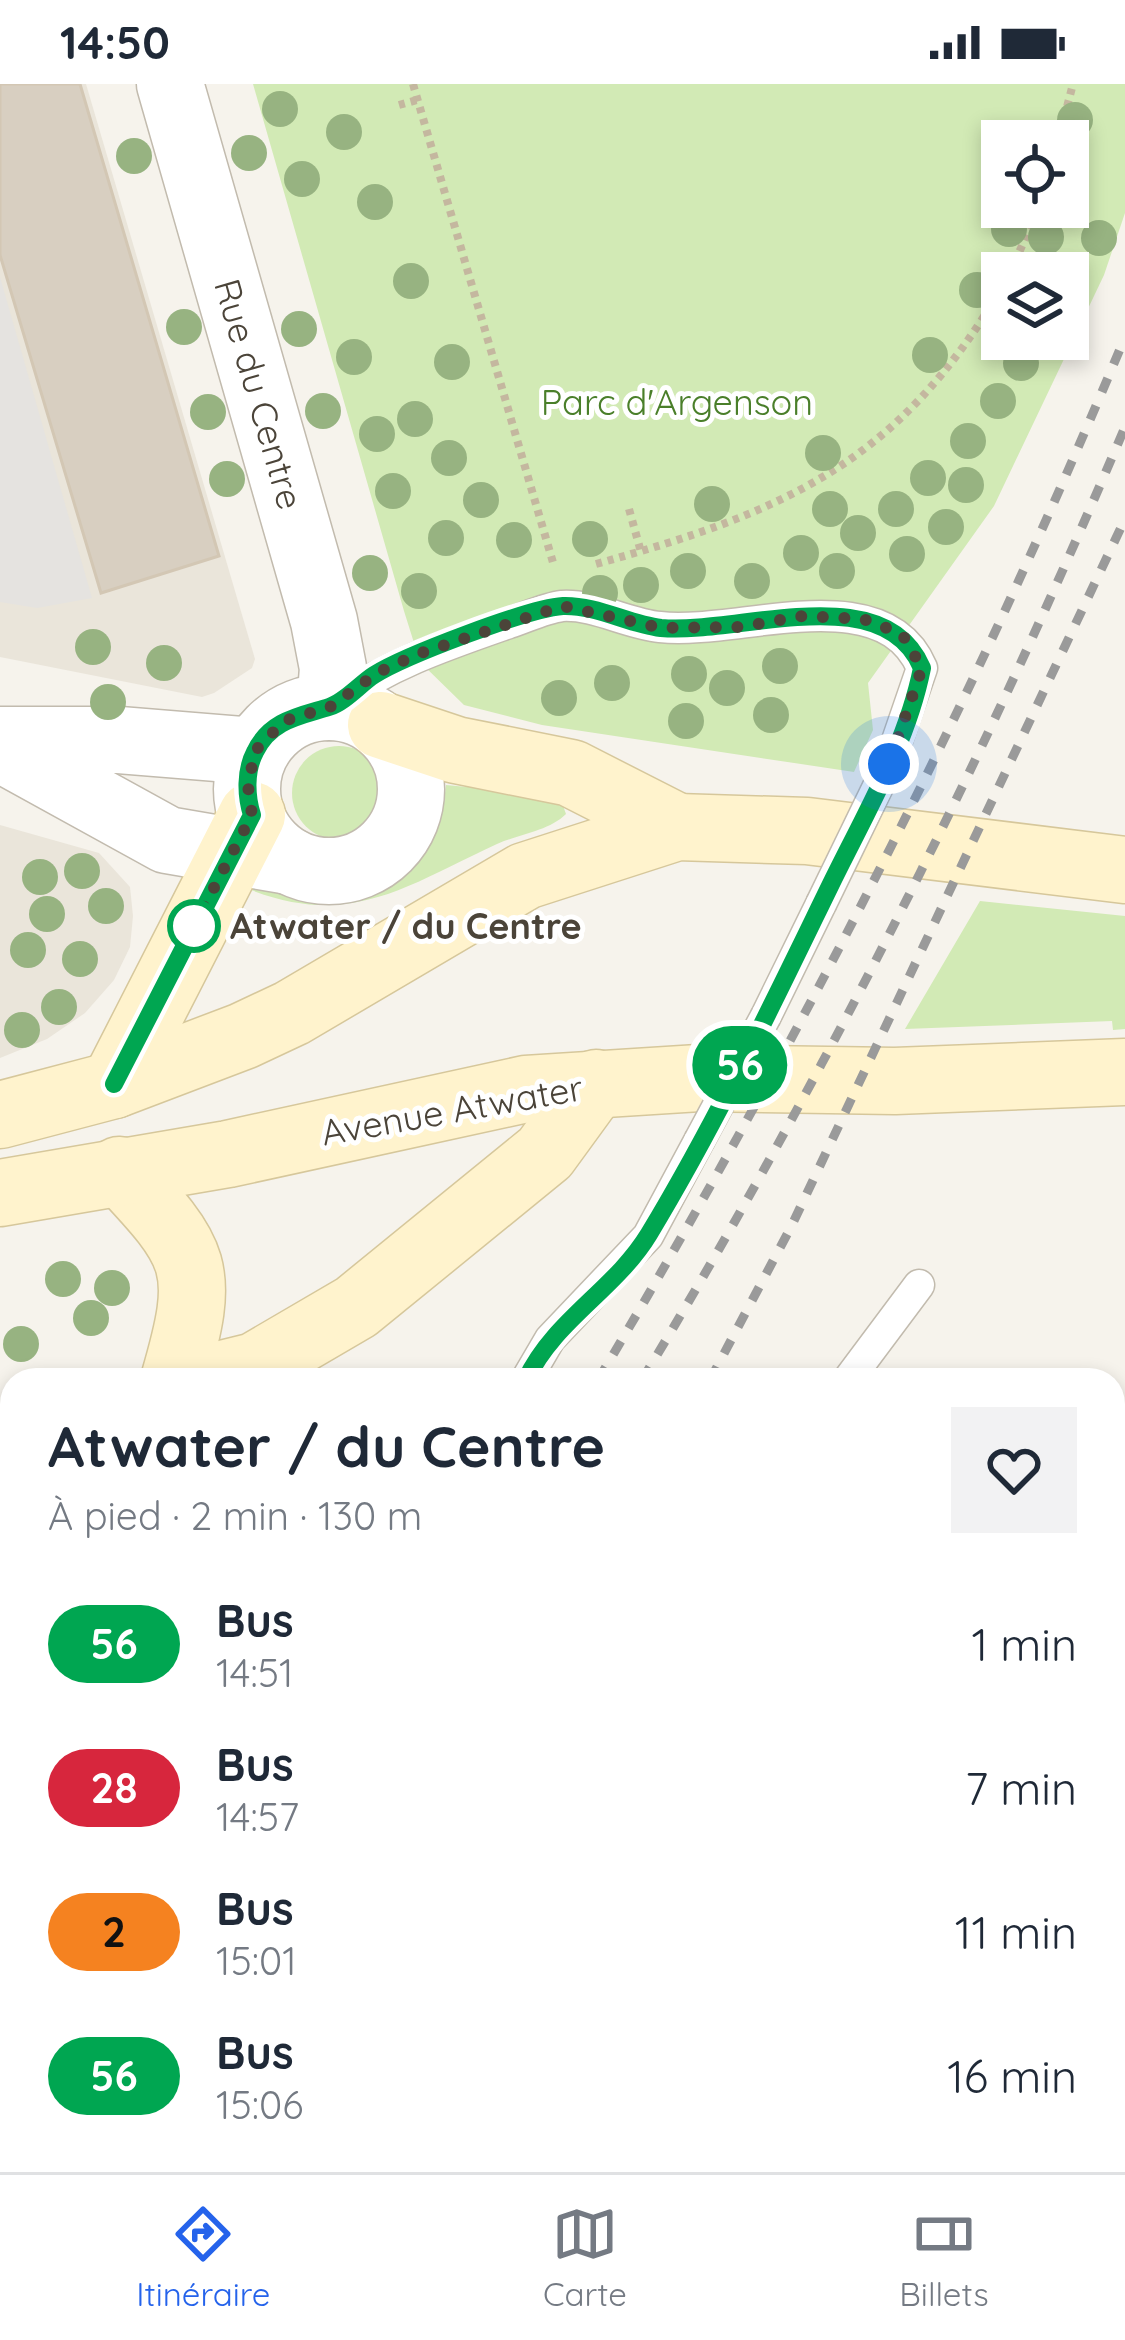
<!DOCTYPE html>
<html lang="fr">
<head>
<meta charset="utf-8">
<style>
	body { margin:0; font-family:Quicksand,sans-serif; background:#f2f2f3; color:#1f2937; height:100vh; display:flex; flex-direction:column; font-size:45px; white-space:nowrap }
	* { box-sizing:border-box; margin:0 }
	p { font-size:39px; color:#747a83 }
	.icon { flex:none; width:66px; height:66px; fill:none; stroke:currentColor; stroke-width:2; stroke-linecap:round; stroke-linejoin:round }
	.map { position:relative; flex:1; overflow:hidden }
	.side { position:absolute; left:0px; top:1284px; width:1125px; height:804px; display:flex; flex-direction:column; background:#fff; border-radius:36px 36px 0 0; box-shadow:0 6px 18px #0003 }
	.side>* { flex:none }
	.badge { padding:0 24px; border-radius:39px; font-size:42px; line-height:78px }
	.fabs { position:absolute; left:981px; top:36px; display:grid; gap:24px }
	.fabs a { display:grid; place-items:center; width:108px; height:108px; border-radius:0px; background:#fff; box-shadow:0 6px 18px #0003; font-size:60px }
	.you { position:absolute; width:60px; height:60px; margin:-30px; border:9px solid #fff; border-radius:50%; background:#1a73e8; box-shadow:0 0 0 18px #1a73e833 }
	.map>.badge { position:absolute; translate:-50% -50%; box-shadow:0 0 0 6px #fff }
	.round { display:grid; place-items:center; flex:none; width:126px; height:126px; border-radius:0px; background:#f2f2f3 }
	.head { display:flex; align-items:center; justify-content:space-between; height:204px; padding:0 48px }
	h1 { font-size:57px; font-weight:700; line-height:90px }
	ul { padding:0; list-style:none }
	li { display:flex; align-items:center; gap:36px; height:144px; padding:0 48px }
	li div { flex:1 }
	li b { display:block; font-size:45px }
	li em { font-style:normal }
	li .badge { min-width:132px; font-weight:700; text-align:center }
	.status { display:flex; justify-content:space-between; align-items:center; height:84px; padding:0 60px; background:#fff; direction:ltr }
	.status svg { height:33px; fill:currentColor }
	.menu { display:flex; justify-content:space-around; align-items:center; height:168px; border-top:3px solid #e0e1e3; background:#fff; font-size:33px; color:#747a83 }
	.menu a { display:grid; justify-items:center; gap:6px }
	.menu .selected { color:#2563eb }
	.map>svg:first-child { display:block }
</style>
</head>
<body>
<div class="status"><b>14:50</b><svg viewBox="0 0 49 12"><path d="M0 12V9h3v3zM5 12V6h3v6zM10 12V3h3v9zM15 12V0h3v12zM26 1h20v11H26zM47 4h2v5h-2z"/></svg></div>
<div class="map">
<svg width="1125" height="2088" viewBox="0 0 1125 2088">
	<rect width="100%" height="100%" fill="#f6f3ec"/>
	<!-- residential -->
	<g fill="#eae5da">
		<path d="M0 0H86L255 575 252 584 214 609 202 613 0 573Z"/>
		<path d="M0 741 99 769 130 803 133 832 130 863 114 896 85 929 47 955 0 974Z"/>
	</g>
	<!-- industrial -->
	<path fill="#e6e2dd" d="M0 1506 12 1526V1969L0 1984Z"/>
	<!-- green -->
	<g fill="#d2eab5" fill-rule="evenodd">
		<path d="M253 0H1125V129L1104 191 994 422 868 599 873 646 854 688 542 641 464 621 420 578 404 527ZM1002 57H1068V123H1002ZM1002 189H1068V255H1002Z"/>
		<circle cx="339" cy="709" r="47"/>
		<path d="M469 697 562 719 566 730C549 747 519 750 497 760 402 804 348 847 241 802L246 793C271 803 298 815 326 817 396 821 440 765 446 701L467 703Z"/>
		<path d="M980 817 1125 832V945L1113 946 1112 937 905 945Z"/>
	</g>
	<!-- parking -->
	<path fill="#e5e3e0" d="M0 193 92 514 37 524 0 518Z"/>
	<!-- water -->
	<path fill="#a9d4f2" d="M395 2076H917L913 2088H404Z"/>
	<!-- building -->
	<path fill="#d8cfc1" stroke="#d3c7b4" stroke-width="3" d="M0 0H80L219 472 101 509 0 171Z"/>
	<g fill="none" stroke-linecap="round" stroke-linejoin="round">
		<!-- service casing -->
		<g stroke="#c2bbae" stroke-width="33">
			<g id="service">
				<path d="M335 619C389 580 446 561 509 539 525 534 545 524 562 522 594 520 628 540 660 543 738 552 883 492 922 584L889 680"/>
				<path d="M766 932 821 820"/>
				<path d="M526 1296 550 1255 648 1152 699 1057"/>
				<path d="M848 1296 919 1201"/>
				<path d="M1113 1653 1125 1718 1113 1716"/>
				<path d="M1113 2020 1125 1989"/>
				<path d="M0 2062 12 2048"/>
				<path d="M1082 2088 1089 2076"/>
			</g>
		</g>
		<!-- tertiary casing -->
		<g stroke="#c2bbae" stroke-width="69">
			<g id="tertiary">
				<path d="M170 0 324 537 333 584 330 623"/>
				<circle cx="329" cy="705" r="82"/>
				<path d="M0 656H119L255 667"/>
				<path d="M0 664 167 756 289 777"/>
				<path d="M0 1364 12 1361"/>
			</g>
		</g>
		<!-- secondary casing -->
		<g stroke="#d6c79b" stroke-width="69">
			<g id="secondary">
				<path d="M381 641 456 666 571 689 677 743"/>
				<path d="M114 1001 252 731"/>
				<path d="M0 1031 114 1001 243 952 292 929 525 792 677 743 807 747 1125 786"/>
				<path d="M119 1086C198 1170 207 1183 174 1296"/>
				<path d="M0 1109 228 1070 526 1005 699 994 895 997 1125 988"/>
				<path d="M198 1296 255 1282 356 1223 545 1069 596 999"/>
			</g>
		</g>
		<!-- path -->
		<g stroke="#c4b79f" stroke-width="8" stroke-dasharray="6 6" stroke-linecap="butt">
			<path d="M413 0 554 482"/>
			<path d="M399 21 417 16"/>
			<path d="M1058 57 1073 0"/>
			<path d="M1010 189 1039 123"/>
			<path d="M629 425 641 468"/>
			<path d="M596 480C784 428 899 379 1002 203"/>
		</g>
		<!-- service -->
		<use href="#service" stroke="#fff" stroke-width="30"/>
		<!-- tertiary -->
		<use href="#tertiary" stroke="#fff" stroke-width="66"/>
		<!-- secondary -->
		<use href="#secondary" stroke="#fff3cd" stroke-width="66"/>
		<!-- rail -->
		<g stroke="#9a9a9a" stroke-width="9" stroke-dasharray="15 15" stroke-linecap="butt">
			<path d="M598 1296C798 960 975 614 1125 253"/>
			<path d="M642 1296C826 991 986 671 1125 343"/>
			<path d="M710 1296 791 1143 1125 435"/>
			<path d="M25 2088 35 2076"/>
			<path d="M96 2088 108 2076"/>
		</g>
		<!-- service-bridge casing -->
		<g stroke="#c2bbae" stroke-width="33" stroke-linecap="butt">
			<g id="service-bridge">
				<path d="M821 820 889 680"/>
				<path d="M699 1057 766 932"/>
			</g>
		</g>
		<!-- service-bridge -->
		<use href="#service-bridge" stroke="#fff" stroke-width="30"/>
	</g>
	<!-- trees -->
	<g fill="#97b381">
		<circle cx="280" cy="25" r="18"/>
		<circle cx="1075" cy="36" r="18"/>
		<circle cx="344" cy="48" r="18"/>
		<circle cx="249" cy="69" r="18"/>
		<circle cx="134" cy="72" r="18"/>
		<circle cx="302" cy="95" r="18"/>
		<circle cx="375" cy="118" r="18"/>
		<circle cx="1009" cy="145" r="18"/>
		<circle cx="1046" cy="153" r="18"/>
		<circle cx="1099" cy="154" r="18"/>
		<circle cx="411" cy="197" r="18"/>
		<circle cx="977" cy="206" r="18"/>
		<circle cx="184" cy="243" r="18"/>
		<circle cx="299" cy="245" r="18"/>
		<circle cx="930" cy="271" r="18"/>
		<circle cx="354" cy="273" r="18"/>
		<circle cx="452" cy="278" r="18"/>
		<circle cx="1021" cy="279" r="18"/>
		<circle cx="998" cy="317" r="18"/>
		<circle cx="323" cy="327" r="18"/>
		<circle cx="208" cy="328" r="18"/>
		<circle cx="415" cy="335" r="18"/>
		<circle cx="377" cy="350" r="18"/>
		<circle cx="968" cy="357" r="18"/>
		<circle cx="823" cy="369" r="18"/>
		<circle cx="449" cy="374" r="18"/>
		<circle cx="928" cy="394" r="18"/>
		<circle cx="227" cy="395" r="18"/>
		<circle cx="966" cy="401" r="18"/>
		<circle cx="393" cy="407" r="18"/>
		<circle cx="481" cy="416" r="18"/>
		<circle cx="712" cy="420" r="18"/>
		<circle cx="830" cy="425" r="18"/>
		<circle cx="896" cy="425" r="18"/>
		<circle cx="946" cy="443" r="18"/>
		<circle cx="858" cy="449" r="18"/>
		<circle cx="446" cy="454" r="18"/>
		<circle cx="590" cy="455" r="18"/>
		<circle cx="514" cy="456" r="18"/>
		<circle cx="801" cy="469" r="18"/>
		<circle cx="907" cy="470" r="18"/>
		<circle cx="688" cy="487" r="18"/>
		<circle cx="837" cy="487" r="18"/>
		<circle cx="370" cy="489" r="18"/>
		<circle cx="752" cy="497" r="18"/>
		<circle cx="641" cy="501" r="18"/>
		<circle cx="419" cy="507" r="18"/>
		<circle cx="600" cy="509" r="18"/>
		<circle cx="93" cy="563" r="18"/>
		<circle cx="164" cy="579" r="18"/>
		<circle cx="780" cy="582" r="18"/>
		<circle cx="689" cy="590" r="18"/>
		<circle cx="612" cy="599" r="18"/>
		<circle cx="727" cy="604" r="18"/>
		<circle cx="559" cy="614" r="18"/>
		<circle cx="108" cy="618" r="18"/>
		<circle cx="771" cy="631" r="18"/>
		<circle cx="686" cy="637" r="18"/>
		<circle cx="82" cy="787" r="18"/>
		<circle cx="40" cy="793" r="18"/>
		<circle cx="106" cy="822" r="18"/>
		<circle cx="47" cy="830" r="18"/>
		<circle cx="28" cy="866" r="18"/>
		<circle cx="80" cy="875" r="18"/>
		<circle cx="59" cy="923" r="18"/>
		<circle cx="22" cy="946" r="18"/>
		<circle cx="63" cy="1195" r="18"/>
		<circle cx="112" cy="1204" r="18"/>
		<circle cx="91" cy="1234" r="18"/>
		<circle cx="21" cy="1260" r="18"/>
	</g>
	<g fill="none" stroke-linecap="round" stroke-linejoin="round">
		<!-- line casing -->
		<g stroke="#fff" stroke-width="27">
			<path id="line" d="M114 1000 252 731C246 712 245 687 255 668 270 636 300 632 329 623 345 618 360 600 374 591 404 572 529 524 563 522 597 521 628 540 661 544 738 551 884 493 922 584 907 660 864 732 830 802 773 919 716 1039 649 1150 615 1206 554 1236 526 1296"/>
		</g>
		<!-- line -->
		<use href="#line" stroke="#00a651" stroke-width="18"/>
		<!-- walk -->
		<path stroke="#4b4439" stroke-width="12" stroke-dasharray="0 21.6" d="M194 842 252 731 248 702 255 667 284 637 330 623 377 589 418 570 562 522 662 544 740 543 803 532 863 535 902 550 922 584 889 680"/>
	</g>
	<!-- markers -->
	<circle fill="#fff" stroke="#00a651" stroke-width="6" cx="194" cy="842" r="24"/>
	<g text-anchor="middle" stroke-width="10" stroke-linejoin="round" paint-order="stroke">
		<!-- street labels -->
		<g font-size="36" fill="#4b4439" stroke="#fff">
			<text transform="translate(259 310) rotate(74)" y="13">Rue du Centre</text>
			<text transform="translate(452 1026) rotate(-10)" y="13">Avenue Atwater</text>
		</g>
		<!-- park labels -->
		<g font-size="36" fill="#4a7f2a" stroke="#fff">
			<text x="677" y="331">Parc d'Argenson</text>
		</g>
		<!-- stop labels -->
		<g font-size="36" font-weight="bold" fill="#4b4439" stroke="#fff" text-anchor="start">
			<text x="230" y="855">Atwater / du Centre</text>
		</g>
	</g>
</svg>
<div class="fabs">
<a><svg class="icon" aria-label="locate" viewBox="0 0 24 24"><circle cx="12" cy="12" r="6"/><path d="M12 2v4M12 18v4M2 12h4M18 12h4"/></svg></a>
<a><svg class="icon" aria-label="layers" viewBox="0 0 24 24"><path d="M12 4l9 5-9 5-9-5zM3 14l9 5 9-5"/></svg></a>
</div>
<div class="you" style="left:889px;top:680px"></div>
<b class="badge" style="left:740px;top:981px;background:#00a651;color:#fff">56</b>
<section class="side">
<div class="head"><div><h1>Atwater / du Centre</h1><p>À pied · 2 min · 130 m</p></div><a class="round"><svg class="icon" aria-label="heart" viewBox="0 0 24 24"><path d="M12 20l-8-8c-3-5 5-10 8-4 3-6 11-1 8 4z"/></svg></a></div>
<ul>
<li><span class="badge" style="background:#00a651;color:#fff">56</span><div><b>Bus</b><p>14:51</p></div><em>1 min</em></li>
<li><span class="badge" style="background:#d7263d;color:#fff">28</span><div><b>Bus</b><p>14:57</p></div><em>7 min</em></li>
<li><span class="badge" style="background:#f58220;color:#111">2</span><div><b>Bus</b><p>15:01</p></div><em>11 min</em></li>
<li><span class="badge" style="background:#00a651;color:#fff">56</span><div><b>Bus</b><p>15:06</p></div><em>16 min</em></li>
</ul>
</section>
</div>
<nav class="menu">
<a class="selected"><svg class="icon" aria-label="directions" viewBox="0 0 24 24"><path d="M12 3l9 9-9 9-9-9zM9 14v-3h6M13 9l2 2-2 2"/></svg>Itinéraire</a>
<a><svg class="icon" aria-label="map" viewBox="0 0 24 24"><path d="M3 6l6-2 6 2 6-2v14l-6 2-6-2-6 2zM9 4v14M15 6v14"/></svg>Carte</a>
<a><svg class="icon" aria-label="tickets" viewBox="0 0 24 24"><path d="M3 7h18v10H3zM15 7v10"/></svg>Billets</a>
</nav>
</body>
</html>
